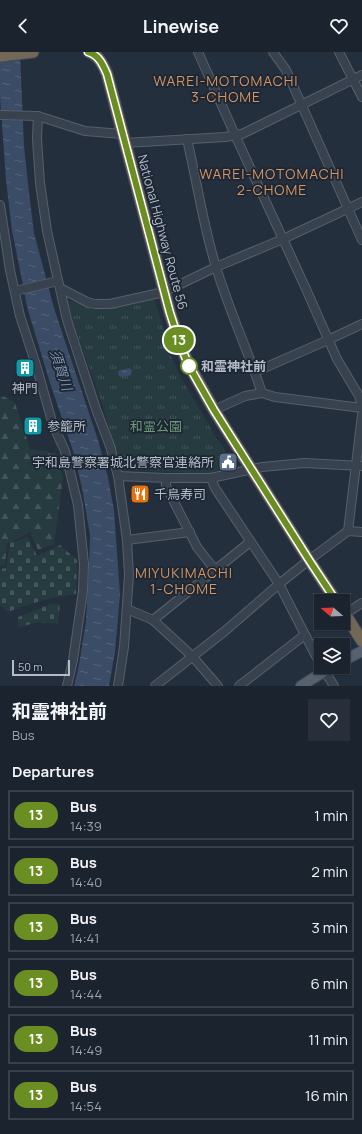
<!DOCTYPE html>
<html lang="en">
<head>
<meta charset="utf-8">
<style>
	body { margin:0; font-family:Manrope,"Noto Sans JP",sans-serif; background:#282f3a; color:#f1f3f6; height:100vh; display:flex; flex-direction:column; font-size:15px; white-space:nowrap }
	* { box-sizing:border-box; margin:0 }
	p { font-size:13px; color:#a0a4aa }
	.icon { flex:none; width:22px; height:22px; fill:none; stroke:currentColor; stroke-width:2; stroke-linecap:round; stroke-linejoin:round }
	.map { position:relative; height:634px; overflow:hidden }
	.side { display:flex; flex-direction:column; background:#1b232e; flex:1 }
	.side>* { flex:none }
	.badge { padding:0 8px; border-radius:13px; font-size:14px; line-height:26px }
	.needle { width:26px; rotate:289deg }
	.buttons { position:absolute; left:314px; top:542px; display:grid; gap:8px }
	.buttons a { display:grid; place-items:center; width:36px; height:36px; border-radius:0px; background:#1b232e; box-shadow:0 1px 3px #0004,0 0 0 1px #39404a; font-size:20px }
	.scale { position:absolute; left:12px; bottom:10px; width:58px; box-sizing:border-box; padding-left:4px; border:2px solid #b4bcc9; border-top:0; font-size:11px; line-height:14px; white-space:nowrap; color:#b4bcc9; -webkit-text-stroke:3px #1d2633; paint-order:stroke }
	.map>.badge { position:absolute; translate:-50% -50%; box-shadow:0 0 0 2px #fff }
	h2 { padding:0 12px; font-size:15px; line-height:36px }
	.round { display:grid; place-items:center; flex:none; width:42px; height:42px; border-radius:0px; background:#282f3a }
	.overview { display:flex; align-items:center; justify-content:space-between; height:68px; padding:0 12px }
	h1 { font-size:19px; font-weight:700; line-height:30px }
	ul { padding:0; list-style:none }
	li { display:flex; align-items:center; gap:12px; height:50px; margin:0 8px 6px; padding:0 4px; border:2px solid #39404a; border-radius:0px }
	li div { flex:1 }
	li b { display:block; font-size:15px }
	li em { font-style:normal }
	li .badge { min-width:44px; font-weight:700; text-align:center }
	header { display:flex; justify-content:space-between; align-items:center; height:52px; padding:0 12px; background:#1b232e; font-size:18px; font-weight:700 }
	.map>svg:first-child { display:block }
</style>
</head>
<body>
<header><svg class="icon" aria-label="back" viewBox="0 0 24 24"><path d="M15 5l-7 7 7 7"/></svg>Linewise<svg class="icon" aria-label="heart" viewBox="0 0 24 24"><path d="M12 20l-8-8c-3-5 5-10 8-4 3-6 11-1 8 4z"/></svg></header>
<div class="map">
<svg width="362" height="634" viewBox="0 0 362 634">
	<defs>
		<pattern id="forest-firs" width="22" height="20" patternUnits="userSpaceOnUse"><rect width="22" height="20" fill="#263b3f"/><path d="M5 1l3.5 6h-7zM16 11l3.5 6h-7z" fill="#435559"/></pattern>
		<pattern id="cemetery-stones" width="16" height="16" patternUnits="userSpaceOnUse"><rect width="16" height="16" fill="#263b3f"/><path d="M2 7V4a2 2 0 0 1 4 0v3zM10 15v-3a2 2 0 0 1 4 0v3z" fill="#435559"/></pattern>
		<pattern id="park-tufts" width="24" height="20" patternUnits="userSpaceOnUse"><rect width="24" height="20" fill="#263b3f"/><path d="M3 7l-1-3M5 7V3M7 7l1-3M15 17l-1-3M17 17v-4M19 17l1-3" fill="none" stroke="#435559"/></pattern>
		<pattern id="water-ripples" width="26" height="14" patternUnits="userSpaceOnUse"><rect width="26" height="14" fill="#3a4c66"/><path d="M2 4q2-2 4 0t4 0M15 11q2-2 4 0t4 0" fill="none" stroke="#54647b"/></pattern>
	</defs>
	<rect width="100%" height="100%" fill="#242f3e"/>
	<!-- forest -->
	<path fill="url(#forest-firs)" d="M3 344 15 351 30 397 56 401 63 425 54 492 38 498 30 480 7 492 5 513 0 514V345Z"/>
	<!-- cemetery -->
	<g fill="url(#cemetery-stones)">
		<path d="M28 485 37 504 60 493 77 508 76 542C51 545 32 551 8 560L0 553V517L6 516 10 491Z"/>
		<path d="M51 552H60L58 572 39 570 19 575 18 565Z"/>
	</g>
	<!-- park -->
	<path fill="url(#park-tufts)" d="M150 246 155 249 166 285 169 300 180 324 216 385 227 401 220 405 225 420 217 422 126 418 120 414 103 355 66 249H72L81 252 92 257 111 256Z"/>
	<!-- water -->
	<g fill="url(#water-ripples)">
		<path d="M0 0H20L24 94 29 141 34 181 54 256 99 391 108 426 114 458 120 543 115 600 109 634H74L79 613 86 569 89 516 90 483 82 436 73 399 50 331 27 255 21 223 12 179 6 128 0 45Z"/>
		<path d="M129 316 132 318 131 323 122 325 119 324 118 320 119 319Z"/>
	</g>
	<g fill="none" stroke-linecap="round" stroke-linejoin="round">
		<!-- minor casing -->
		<g stroke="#565f6c" stroke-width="10">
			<g id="minor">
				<path d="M198 0 235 83 306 237 337 307 359 344 362 354"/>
				<path d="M273 0 286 18 362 188"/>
				<path d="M339 0 362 45"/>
				<path d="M0 63 38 64 85 79 123 82"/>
				<path d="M38 64 37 87 40 131 47 179 67 268 96 357 110 394 118 424 127 488 129 523 124 595 118 634"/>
				<path d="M187 87C197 130 203 173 216 215 229 258 248 299 262 341"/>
				<path d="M125 91 225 85 242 82 362 23"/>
				<path d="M0 153 10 218 20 264 36 313 53 373 65 399 78 453 84 512 83 539 73 608 67 634"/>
				<path d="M60 236 87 250 95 252H110L164 240 216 215 283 187 362 150"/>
				<path d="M15 239 58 229"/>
				<path d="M255 320 328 288 362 272"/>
				<path d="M214 358 245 344 262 341 275 345 362 356"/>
				<path d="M118 424 166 426H211L262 415 304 411 362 414"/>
				<path d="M166 426V434L197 495 215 518"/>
				<path d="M211 426 215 436 279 532 321 614"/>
				<path d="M348 479 362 363"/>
				<path d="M127 488 190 480"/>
				<path d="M127 557 153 568 250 490"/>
				<path d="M345 562 362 551"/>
				<path d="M153 568 192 604 218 634"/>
				<path d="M322 615 334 634"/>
				<path d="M155 634 225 579 279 532 309 508 348 479 362 480"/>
				<path d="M239 634 302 585 306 584"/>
			</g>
		</g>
		<!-- major casing -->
		<g stroke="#414a57" stroke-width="12">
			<g id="major">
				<path d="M343 609 362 599"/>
				<path d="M301 634 331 615"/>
			</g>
		</g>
		<!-- highway casing -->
		<g stroke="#434c59" stroke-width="13">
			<g id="highway">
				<path d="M89 0C99 3 103 13 107 22L170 261 181 295 189 313 214 358 309 508 336 549"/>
				<path d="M0 4 33 0"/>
				<path d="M343 559 362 589"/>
			</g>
		</g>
		<!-- minor -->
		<use href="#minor" stroke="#38414e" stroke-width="8"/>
		<!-- major -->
		<use href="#major" stroke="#56606e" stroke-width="10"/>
		<!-- highway -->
		<use href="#highway" stroke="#736855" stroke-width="11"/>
	</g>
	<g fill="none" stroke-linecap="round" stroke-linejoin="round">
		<!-- line casing -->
		<g stroke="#fff" stroke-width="9">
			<path id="line" d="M88 0C99 3 103 13 107 22L170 261 181 295 189 314 214 358 309 508 336 549"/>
		</g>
		<!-- line -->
		<use href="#line" stroke="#6b8e23" stroke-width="6"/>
	</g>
	<!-- icons -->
	<defs>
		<g id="building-square" transform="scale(1)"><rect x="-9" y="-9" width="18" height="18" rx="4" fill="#0f9aa8" stroke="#1d2633"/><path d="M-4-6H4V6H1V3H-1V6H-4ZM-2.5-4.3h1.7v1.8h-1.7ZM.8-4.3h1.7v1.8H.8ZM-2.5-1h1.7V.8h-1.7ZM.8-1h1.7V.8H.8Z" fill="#fff"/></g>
		<g id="civic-square" transform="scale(1)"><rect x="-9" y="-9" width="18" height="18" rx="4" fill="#5c6f8a" stroke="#1d2633"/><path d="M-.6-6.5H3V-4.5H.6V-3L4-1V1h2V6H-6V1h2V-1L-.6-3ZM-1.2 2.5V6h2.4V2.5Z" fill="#fff"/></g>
		<g id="restaurant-square" transform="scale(1)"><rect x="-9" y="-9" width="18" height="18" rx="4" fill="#e8710a" stroke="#1d2633"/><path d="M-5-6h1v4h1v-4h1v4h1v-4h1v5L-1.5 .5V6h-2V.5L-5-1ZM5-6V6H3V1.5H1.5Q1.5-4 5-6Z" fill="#fff"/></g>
	</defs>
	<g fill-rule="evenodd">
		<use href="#building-square" x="25" y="316"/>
		<use href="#building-square" x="33" y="374"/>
		<use href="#civic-square" x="228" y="410"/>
		<use href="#restaurant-square" x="140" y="442"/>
	</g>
	<!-- markers -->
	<circle fill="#fff" stroke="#6b8e23" stroke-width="2" cx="189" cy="314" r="8"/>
	<g text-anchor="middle" stroke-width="3.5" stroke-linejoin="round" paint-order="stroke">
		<!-- street labels -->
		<g font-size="13" fill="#b4bcc9" stroke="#1d2633">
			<text transform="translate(163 180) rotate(75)" y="5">National Highway Route 56</text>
		</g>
		<!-- stop labels -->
		<g font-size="13" font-weight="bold" fill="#b4bcc9" stroke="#1d2633" text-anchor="start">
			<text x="201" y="319">和霊神社前</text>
		</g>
		<!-- poi labels -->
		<g font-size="13" fill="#b4bcc9" stroke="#1d2633" text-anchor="start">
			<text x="25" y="341" text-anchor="middle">神門</text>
			<text x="47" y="379">参籠所</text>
			<text x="214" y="415" text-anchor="end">宇和島警察署城北警察官連絡所</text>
			<text x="154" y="447">千鳥寿司</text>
		</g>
		<!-- park labels -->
		<g font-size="13" fill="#6b9976" stroke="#1d2633">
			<text x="156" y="379">和霊公園</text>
		</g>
		<!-- neighbourhood labels -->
		<g font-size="14" letter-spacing="1" fill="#d49664" stroke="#1d2633">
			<text x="226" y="34">WAREI-MOTOMACHI<tspan x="226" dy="16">3-CHOME</tspan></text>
			<text x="272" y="127">WAREI-MOTOMACHI<tspan x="272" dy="16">2-CHOME</tspan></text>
			<text x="184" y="526">MIYUKIMACHI<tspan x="184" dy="16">1-CHOME</tspan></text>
		</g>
		<!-- water labels -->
		<g font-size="14" font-style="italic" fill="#7c92b0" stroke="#1d2633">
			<text transform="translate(61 318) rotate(72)" y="5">須賀川</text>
		</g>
	</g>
</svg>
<div class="buttons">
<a><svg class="needle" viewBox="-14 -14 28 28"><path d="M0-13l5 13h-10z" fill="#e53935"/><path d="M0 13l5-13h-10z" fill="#a0a4aa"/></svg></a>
<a><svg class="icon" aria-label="layers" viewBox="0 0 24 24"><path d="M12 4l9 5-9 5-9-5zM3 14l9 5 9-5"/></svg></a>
</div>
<div class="scale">50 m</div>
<b class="badge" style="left:179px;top:288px;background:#6b8e23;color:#fff">13</b>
</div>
<section class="side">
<div class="overview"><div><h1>和霊神社前</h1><p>Bus</p></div><a class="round"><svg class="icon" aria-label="heart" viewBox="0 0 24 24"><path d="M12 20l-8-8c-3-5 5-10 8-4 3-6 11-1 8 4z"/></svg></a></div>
<h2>Departures</h2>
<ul>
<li><span class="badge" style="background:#6b8e23;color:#fff">13</span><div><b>Bus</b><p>14:39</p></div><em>1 min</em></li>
<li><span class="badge" style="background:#6b8e23;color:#fff">13</span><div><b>Bus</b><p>14:40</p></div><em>2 min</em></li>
<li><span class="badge" style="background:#6b8e23;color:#fff">13</span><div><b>Bus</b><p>14:41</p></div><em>3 min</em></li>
<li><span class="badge" style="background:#6b8e23;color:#fff">13</span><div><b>Bus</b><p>14:44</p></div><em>6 min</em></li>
<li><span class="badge" style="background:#6b8e23;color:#fff">13</span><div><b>Bus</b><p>14:49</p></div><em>11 min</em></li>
<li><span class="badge" style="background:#6b8e23;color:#fff">13</span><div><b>Bus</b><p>14:54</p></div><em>16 min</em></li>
</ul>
</section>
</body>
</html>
